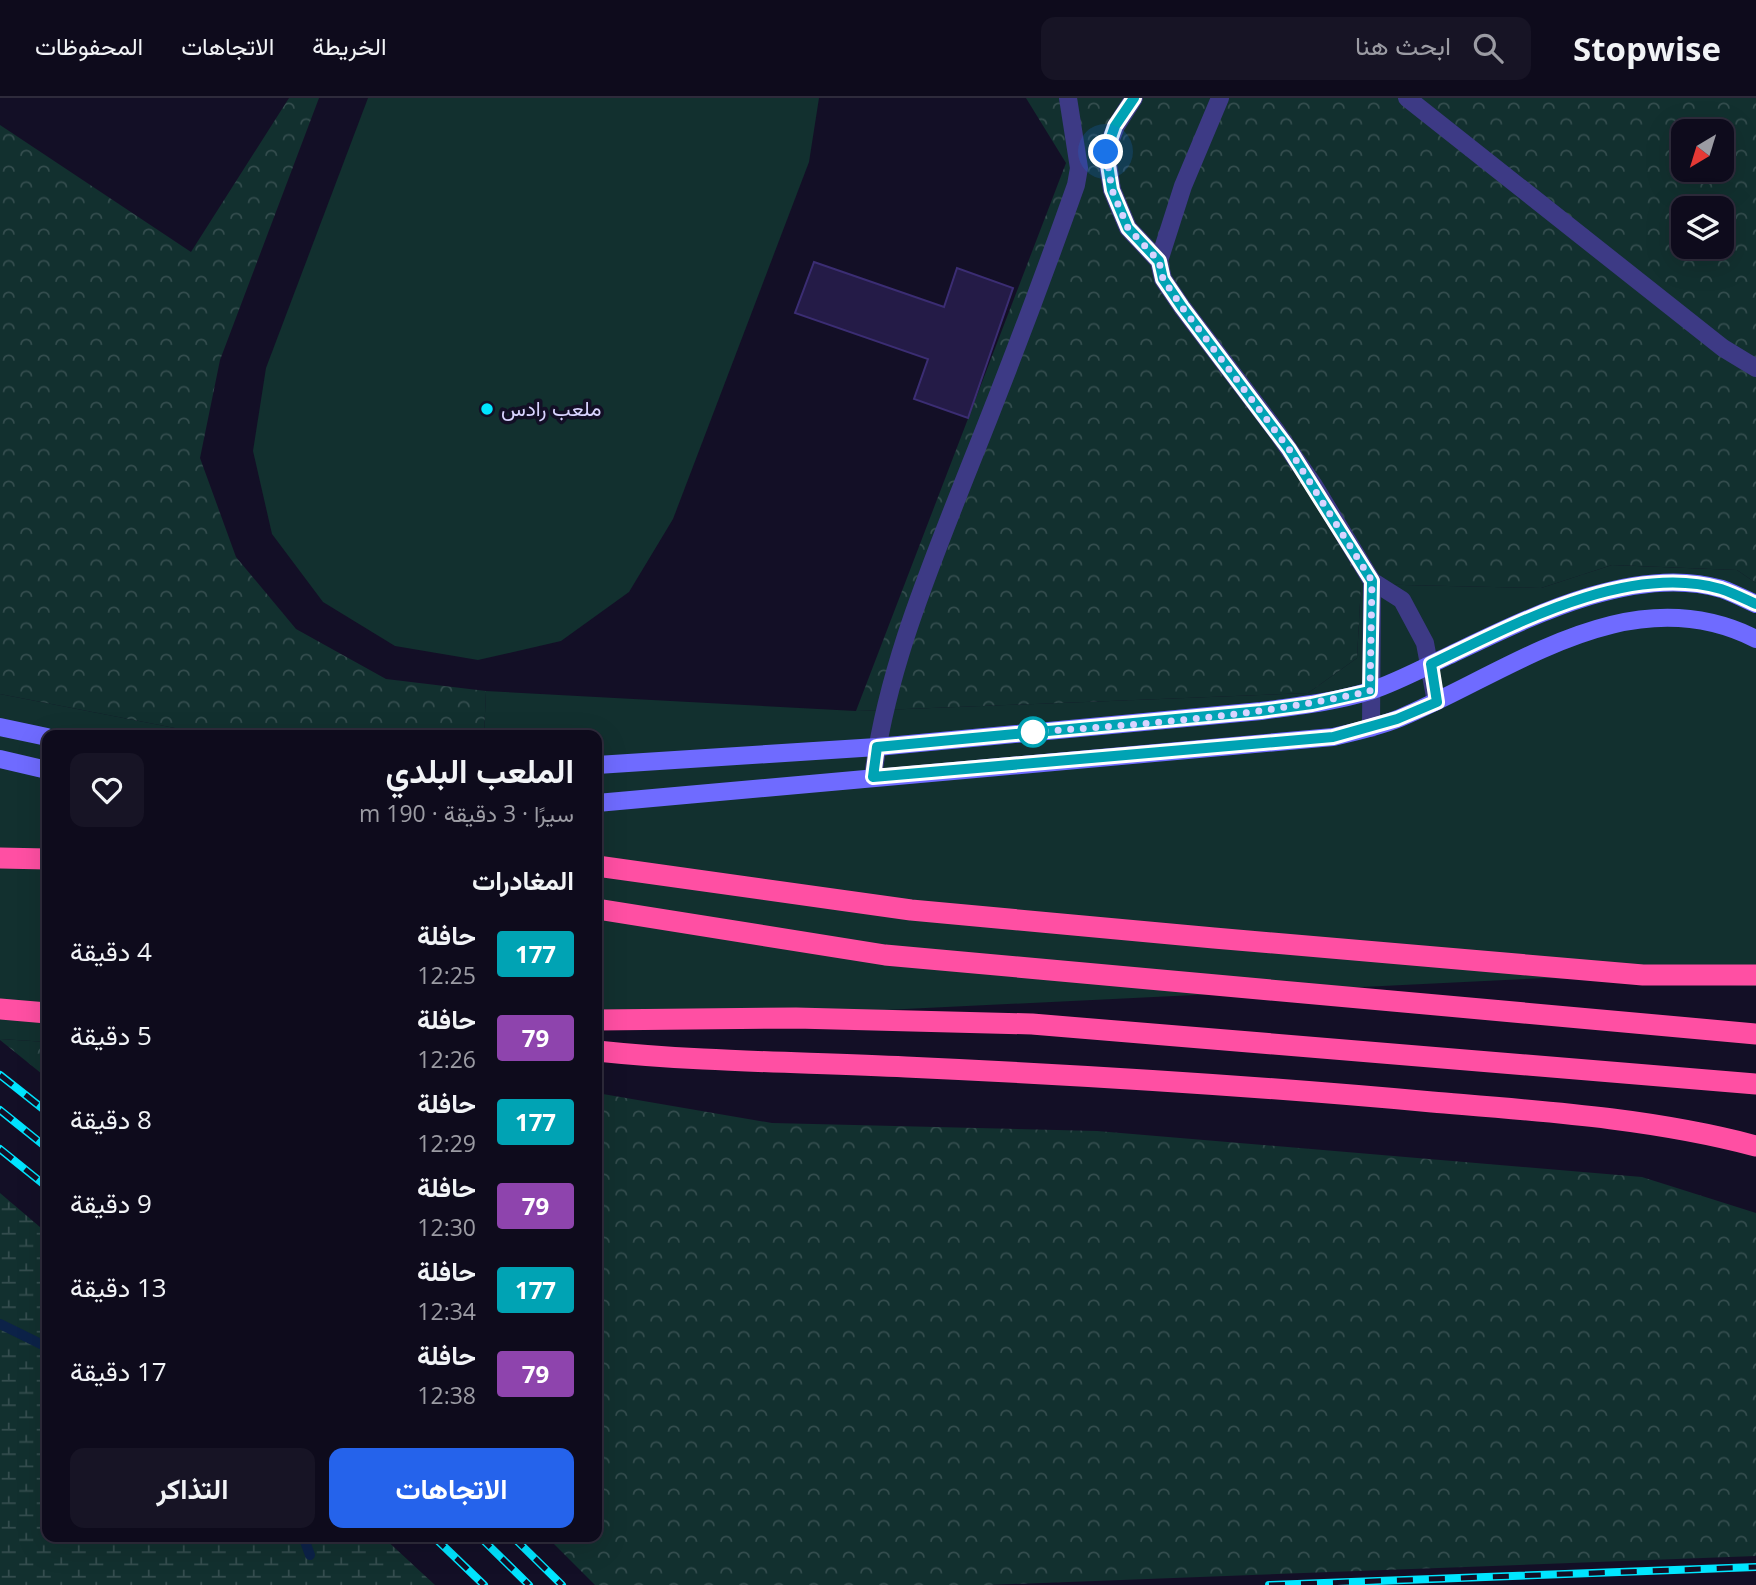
<!DOCTYPE html>
<html lang="ar">
<head>
<meta charset="utf-8">
<style>
	body { margin:0; font-family:"Open Sans",Vazirmatn,sans-serif; background:#171425; color:#f1f3f6; direction:rtl; height:100vh; display:flex; flex-direction:column; font-size:26px; white-space:nowrap }
	* { box-sizing:border-box; margin:0 }
	p { font-size:23px; color:#9b9ba3 }
	.icon { flex:none; width:38px; height:38px; fill:none; stroke:currentColor; stroke-width:2; stroke-linecap:round; stroke-linejoin:round }
	.map { position:relative; flex:1; overflow:hidden; direction:ltr }
	.details { position:absolute; left:42px; top:632px; width:560px; height:812px; display:flex; flex-direction:column; background:#0e0b1c; border-radius:14px; box-shadow:0 7px 28px #0002,0 0 0 2px #2e2b3b; direction:rtl }
	.details>* { flex:none }
	.badge { padding:0 14px; border-radius:5px; font-size:24px; line-height:46px }
	.needle { width:46px; rotate:218deg }
	.controls { position:absolute; left:1671px; top:21px; display:grid; gap:14px }
	.controls a { display:grid; place-items:center; width:63px; height:63px; border-radius:14px; background:#0e0b1c; box-shadow:0 7px 28px #0002,0 0 0 2px #2e2b3b; font-size:35px }
	.you { position:absolute; width:35px; height:35px; margin:-18px; border:5px solid #fff; border-radius:50%; background:#1a73e8; box-shadow:0 0 0 10px #1a73e833 }
	.map>.badge { position:absolute; translate:-50% -50%; box-shadow:0 0 0 4px #fff }
	h2 { padding:0 28px; font-size:26px; line-height:63px }
	.round { display:grid; place-items:center; flex:none; width:74px; height:74px; border-radius:14px; background:#171425 }
	.headline { display:flex; align-items:center; justify-content:space-between; height:119px; padding:0 28px }
	h1 { font-size:33px; font-weight:700; line-height:52px }
	.primary-button { display:flex; gap:14px; margin-top:auto; padding:14px 28px }
	.primary-button a { flex:1; height:80px; border-radius:14px; background:#2563eb; color:#fff; font-size:28px; font-weight:700; line-height:80px; text-align:center }
	.primary-button a+a { background:#171425; color:#f1f3f6 }
	ul { padding:0; list-style:none }
	li { display:flex; align-items:center; gap:21px; height:84px; padding:0 28px }
	li div { flex:1 }
	li b { display:block; font-size:26px }
	li em { font-style:normal }
	li .badge { min-width:77px; font-weight:700; text-align:center }
	header { display:flex; align-items:center; gap:42px; box-sizing:border-box; height:98px; padding:0 35px; background:#0e0b1c; border-bottom:2px solid #2e2b3b }
	header strong { font-size:33px }
	nav { display:flex; gap:38px; margin-inline-start:auto; font-size:24px }
	.search { width:490px; height:63px; background:#171425; display:flex; align-items:center; gap:18px; box-sizing:border-box; padding:0 24px; border-radius:14px; color:#9b9ba3; font-size:26px }
	.map>svg:first-child { display:block }
</style>
</head>
<body>
<header>
<strong>Stopwise</strong>
<div class="search"><svg class="icon" aria-label="search" viewBox="0 0 24 24"><circle cx="10" cy="10" r="6"/><path d="M15 15l6 6"/></svg>ابحث هنا</div>
<nav><a>الخريطة</a><a>الاتجاهات</a><a>المحفوظات</a></nav>
</header>
<div class="map">
<svg width="1756" height="1487" viewBox="0 0 1756 1487">
	<defs>
		<pattern id="forest-crowns" width="20" height="18" patternUnits="userSpaceOnUse" patternTransform="scale(1.75)"><rect width="20" height="18" fill="#12302f"/><path d="M2 6a3 3 0 1 1 6 0M12 15a3 3 0 1 1 6 0" fill="none" stroke="#344d4e"/></pattern>
		<pattern id="wetland-marsh" width="20" height="14" patternUnits="userSpaceOnUse" patternTransform="scale(1.75)"><rect width="20" height="14" fill="#12302f"/><path d="M1 5h8M5 5V1M11 12h8M15 12V8" fill="none" stroke="#344d4e"/></pattern>
	</defs>
	<rect width="100%" height="100%" fill="#130f26"/>
	<!-- green -->
	<g fill="#12302f">
		<path d="M368 0H819L809 64 673 421 629 494 561 543 478 562 395 548 323 504 272 436 253 353 266 270Z"/>
		<path d="M1612 467 1737 472 1756 485V888L1546 880 597 926V637H484L486 593 856 613 1308 595 1357 560 1361 486 1541 490Z"/>
		<path d="M0 596 211 637H47V944L0 941Z"/>
	</g>
	<!-- forest -->
	<g fill="url(#forest-crowns)" fill-rule="evenodd">
		<path d="M289 0H319L220 262 200 360 236 459 296 531 386 581 486 593 484 637H211L0 596V27L191 154Z"/>
		<path d="M1026 0H1756V485L1737 472 1612 467 1541 490 1361 486 1357 560 1308 595 856 613 1066 65ZM1684 33H1722V72H1684ZM1684 110H1722V149H1684Z"/>
		<path d="M0 941 47 944V980L0 942Z"/>
		<path d="M597 995 772 1025 1097 1033 1642 1079 1756 1115V1458L987 1487H595L547 1439 597 1438Z"/>
	</g>
	<!-- wetland -->
	<path fill="url(#wetland-marsh)" d="M0 1095 47 1135V1438L383 1439 435 1487H0Z"/>
	<g fill="none" stroke-linecap="round" stroke-linejoin="round">
		<!-- stream -->
		<g stroke="#0c2248" stroke-width="10">
			<path d="M0 1226 47 1249"/>
			<path d="M303 1438 310 1457"/>
		</g>
	</g>
	<!-- building -->
	<path fill="#241b47" stroke="#3b2d73" stroke-width="2" d="M814 164 944 209 957 170 1013 190 968 320 914 301 928 261 795 215Z"/>
	<g fill="none" stroke-linecap="round" stroke-linejoin="round">
		<!-- lane -->
		<path stroke="#3d3a85" stroke-width="18" d="M873 679C886 575 927 477 965 380 1004 283 1041 186 1076 87L1079 70 1068 0"/>
		<!-- street -->
		<g stroke="#3d3a85" stroke-width="18">
			<path d="M1134 0 1116 28 1106 54 1112 92 1128 130 1159 163 1163 181 1182 209 1277 334 1313 386 1372 483 1402 502 1425 545 1436 604"/>
			<path d="M1407 0 1723 250 1756 270"/>
			<path d="M1159 163 1183 88 1220 0"/>
			<path d="M1371 630 1372 483"/>
		</g>
		<!-- secondary -->
		<g stroke="#6f6bff" stroke-width="18">
			<path d="M0 629 47 639"/>
			<path d="M0 661 47 672"/>
			<path d="M597 667 877 649 1261 613C1297 608 1335 604 1370 593 1397 584 1423 570 1448 558 1526 521 1634 465 1722 491 1733 495 1745 501 1756 506"/>
			<path d="M597 705 1333 639C1355 634 1378 629 1400 620 1512 573 1630 477 1756 541"/>
		</g>
		<!-- highway -->
		<g stroke="#ff4fa3" stroke-width="21">
			<path d="M0 760 47 761"/>
			<path d="M597 768 911 812 1214 840 1643 877H1756"/>
			<path d="M597 811 885 857 1756 936"/>
			<path d="M0 911 47 915"/>
			<path d="M597 922 796 920 1032 926 1756 986"/>
			<path d="M597 953C700 964 803 964 906 969 1082 977 1257 988 1432 1004 1540 1013 1651 1020 1756 1048"/>
		</g>
		<!-- rail casing -->
		<g stroke="#00e5ff" stroke-width="8">
			<g id="rail">
				<path d="M0 977 47 1014"/>
				<path d="M0 1012 47 1050"/>
				<path d="M0 1051 47 1089"/>
				<path d="M433 1438 484 1487"/>
				<path d="M479 1438 529 1487"/>
				<path d="M512 1438 562 1487"/>
				<path d="M1269 1487 1756 1469"/>
			</g>
		</g>
		<!-- rail -->
		<use href="#rail" stroke="#130f26" stroke-width="5" stroke-dasharray="16" stroke-linecap="butt"/>
	</g>
	<g fill="none" stroke-linecap="round" stroke-linejoin="round">
		<!-- line casing -->
		<g stroke="#fff" stroke-width="16">
			<path id="line" d="M1134 0 1115 28 1106 54 1112 92 1128 130 1159 163 1163 181 1182 209 1289 351 1372 483 1370 593 1312 606 1261 613 877 649 873 679 1333 639 1397 621 1437 604 1431 566C1513 527 1628 464 1721 491 1733 495 1745 501 1756 506"/>
		</g>
		<!-- line -->
		<use href="#line" stroke="#00a3b4" stroke-width="10"/>
		<!-- walk -->
		<path stroke="#d9d4ff" stroke-width="7" stroke-dasharray="0 12.6" d="M1033 634C1146 626 1260 618 1370 593L1372 483 1289 351 1182 209 1163 181 1159 163 1128 130 1112 92 1106 54"/>
	</g>
	<!-- markers -->
	<circle fill="#00e5ff" stroke="#130f26" stroke-width="2.5" cx="487" cy="311" r="7"/>
	<circle fill="#fff" stroke="#00a3b4" stroke-width="3.5" cx="1033" cy="634" r="14"/>
	<g text-anchor="middle" stroke-width="7" stroke-linejoin="round" paint-order="stroke">
		<!-- poi labels -->
		<g font-size="21" fill="#d9d4ff" stroke="#130f26" text-anchor="start">
			<text x="501" y="318">ملعب رادس</text>
		</g>
	</g>
</svg>
<div class="controls">
<a><svg class="needle" viewBox="-14 -14 28 28"><path d="M0-13l5 13h-10z" fill="#e53935"/><path d="M0 13l5-13h-10z" fill="#9b9ba3"/></svg></a>
<a><svg class="icon" aria-label="layers" viewBox="0 0 24 24"><path d="M12 4l9 5-9 5-9-5zM3 14l9 5 9-5"/></svg></a>
</div>
<div class="you" style="left:1106px;top:54px"></div>
<section class="details">
<div class="headline"><div><h1>الملعب البلدي</h1><p>سيرًا · 3 دقيقة · 190 m</p></div><a class="round"><svg class="icon" aria-label="heart" viewBox="0 0 24 24"><path d="M12 20l-8-8c-3-5 5-10 8-4 3-6 11-1 8 4z"/></svg></a></div>
<h2>المغادرات</h2>
<ul>
<li><span class="badge" style="background:#00a3b4;color:#fff">177</span><div><b>حافلة</b><p>12:25</p></div><em>4 دقيقة</em></li>
<li><span class="badge" style="background:#8e44ad;color:#fff">79</span><div><b>حافلة</b><p>12:26</p></div><em>5 دقيقة</em></li>
<li><span class="badge" style="background:#00a3b4;color:#fff">177</span><div><b>حافلة</b><p>12:29</p></div><em>8 دقيقة</em></li>
<li><span class="badge" style="background:#8e44ad;color:#fff">79</span><div><b>حافلة</b><p>12:30</p></div><em>9 دقيقة</em></li>
<li><span class="badge" style="background:#00a3b4;color:#fff">177</span><div><b>حافلة</b><p>12:34</p></div><em>13 دقيقة</em></li>
<li><span class="badge" style="background:#8e44ad;color:#fff">79</span><div><b>حافلة</b><p>12:38</p></div><em>17 دقيقة</em></li>
</ul>
<div class="primary-button"><a>الاتجاهات</a><a>التذاكر</a></div>
</section>
</div>
</body>
</html>
